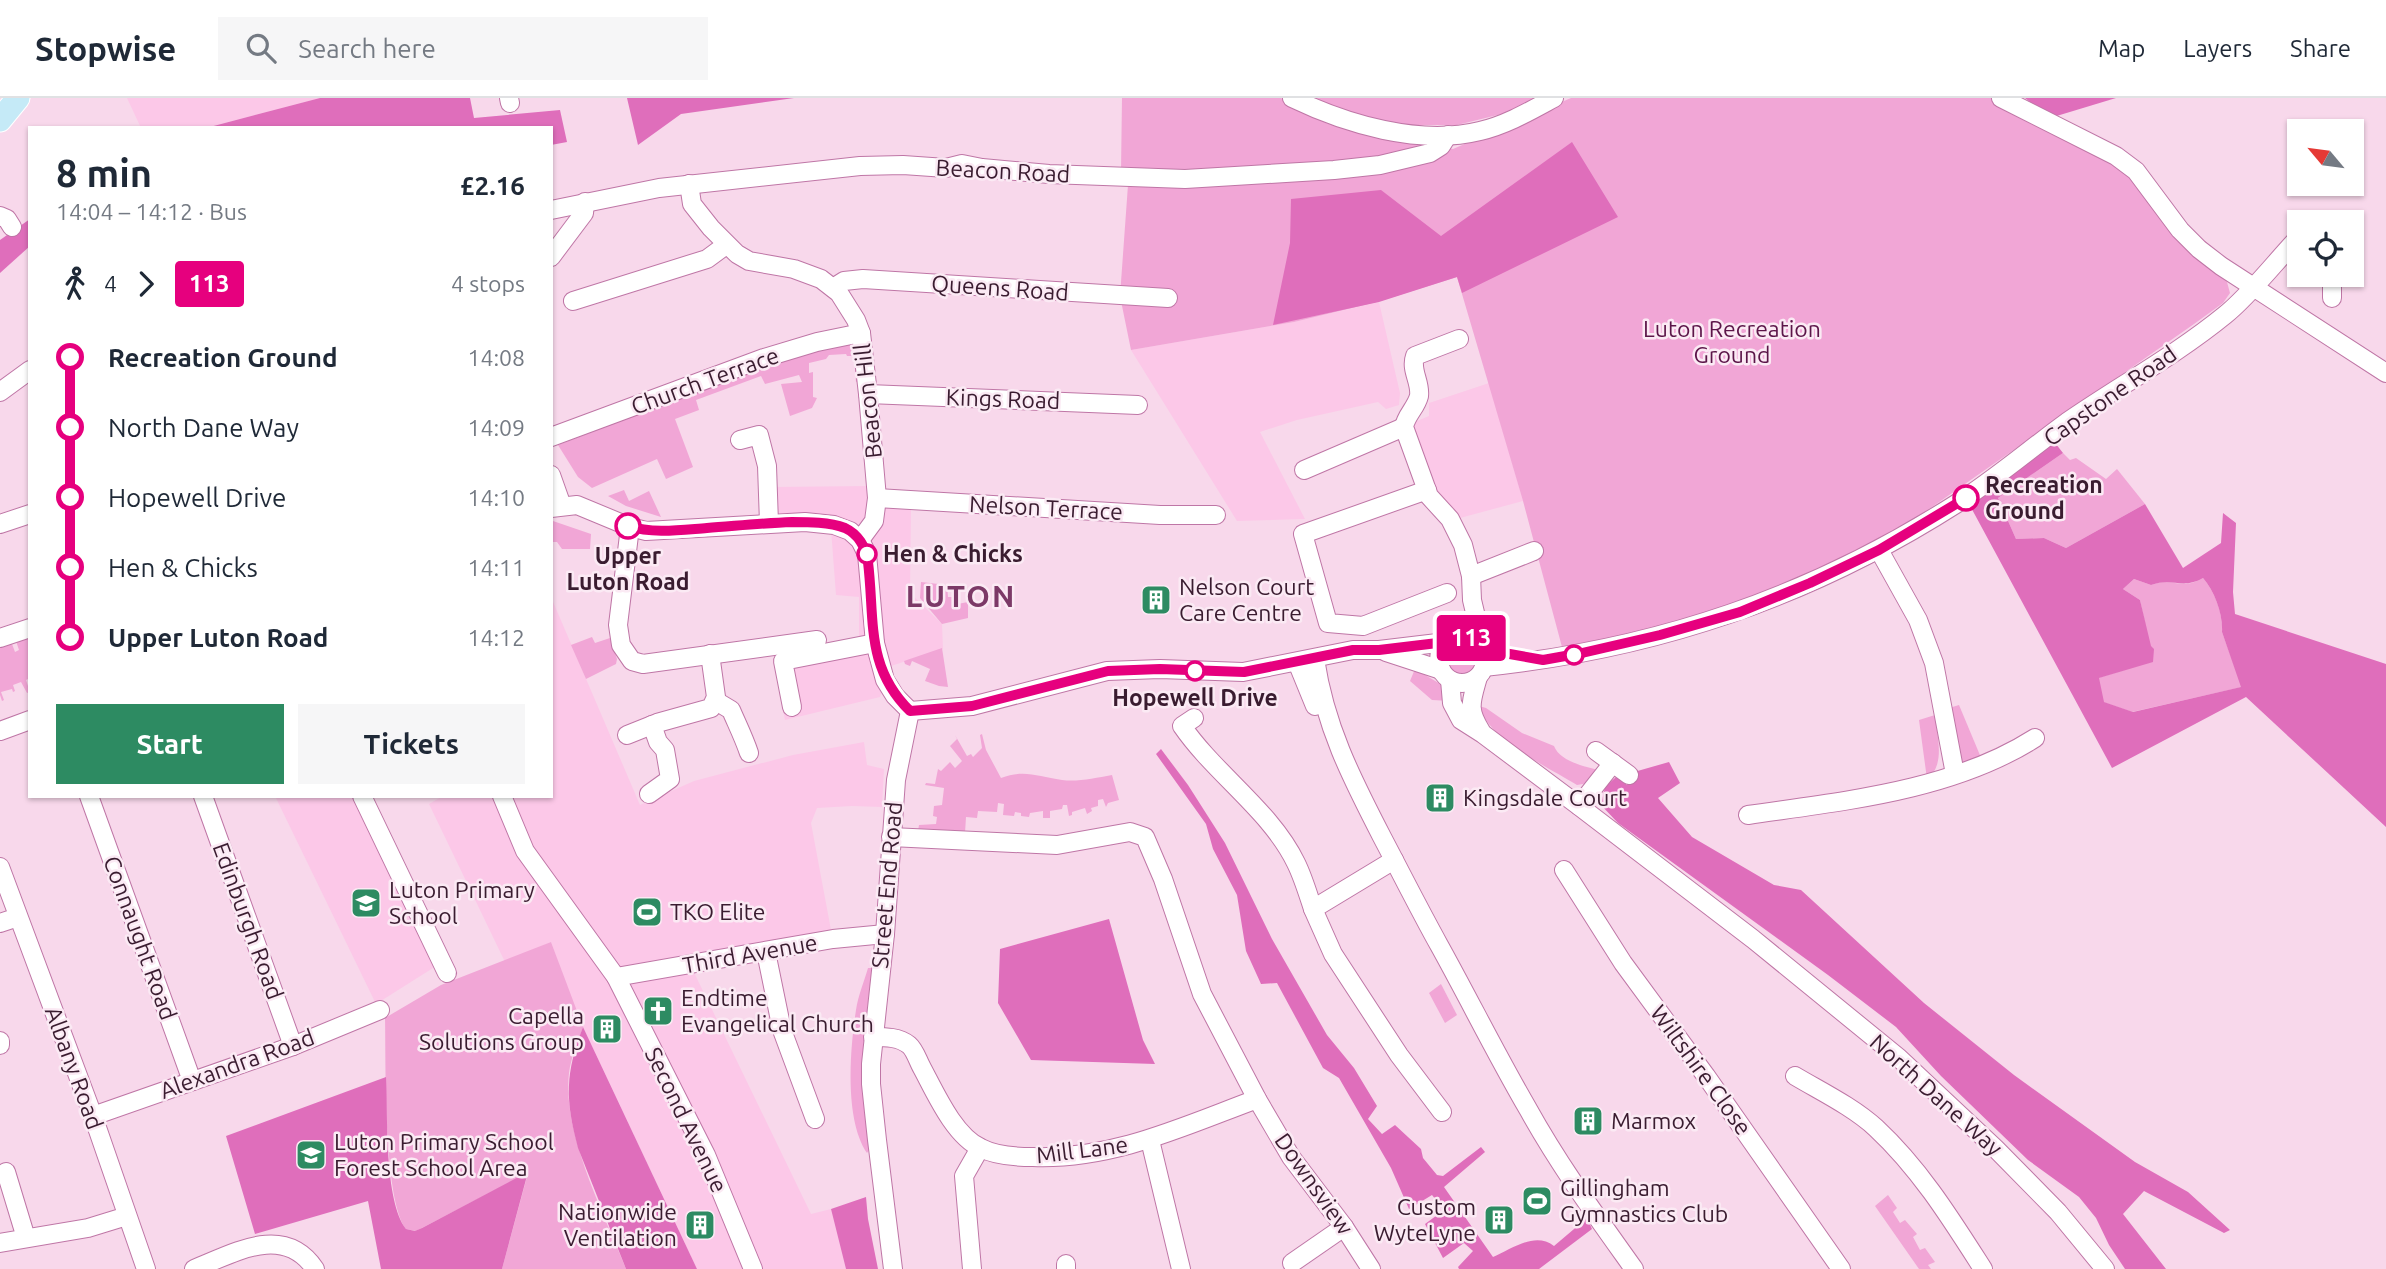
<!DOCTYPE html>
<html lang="en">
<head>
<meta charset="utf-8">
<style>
	body { margin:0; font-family:Ubuntu,sans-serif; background:#f6f6f7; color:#1f2937; height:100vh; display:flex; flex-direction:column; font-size:26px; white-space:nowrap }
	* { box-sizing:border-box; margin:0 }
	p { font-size:23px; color:#747a83 }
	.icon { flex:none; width:38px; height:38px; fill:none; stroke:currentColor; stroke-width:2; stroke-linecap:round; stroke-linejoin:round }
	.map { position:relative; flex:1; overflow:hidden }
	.side { position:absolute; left:28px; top:28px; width:525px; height:672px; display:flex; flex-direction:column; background:#fff; border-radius:0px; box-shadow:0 2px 5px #0004 }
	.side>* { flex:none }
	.badge { padding:0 14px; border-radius:5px; font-size:24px; line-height:46px }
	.needle { width:46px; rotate:299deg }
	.buttons { position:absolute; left:2287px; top:21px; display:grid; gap:14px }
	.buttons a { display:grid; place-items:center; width:77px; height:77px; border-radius:0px; background:#fff; box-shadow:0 2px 5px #0004; font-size:35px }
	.map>.badge { position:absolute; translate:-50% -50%; box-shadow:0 0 0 4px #fff }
	.legs { display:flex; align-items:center; gap:10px; height:77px; padding:0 28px; font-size:23px }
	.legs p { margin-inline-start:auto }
	.headline { display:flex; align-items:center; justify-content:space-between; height:119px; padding:0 28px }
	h1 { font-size:38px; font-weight:600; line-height:52px }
	.action { display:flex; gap:14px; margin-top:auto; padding:14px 28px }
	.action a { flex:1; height:80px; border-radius:0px; background:#2d8b62; color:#fff; font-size:28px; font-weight:600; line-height:80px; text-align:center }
	.action a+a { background:#f6f6f7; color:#1f2937 }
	ul { padding:0 28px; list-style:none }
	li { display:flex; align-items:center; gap:24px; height:70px; font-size:26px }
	li i { display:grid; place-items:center; width:10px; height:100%; margin:0 9px; background:currentColor }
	li i::after { content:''; width:18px; height:18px; margin:-9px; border:5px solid; border-radius:50%; background:#fff }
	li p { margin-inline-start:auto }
	li:first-child i { background:linear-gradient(#0000 50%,currentColor 0) }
	li:last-child i { background:linear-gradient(currentColor 50%,#0000 0) }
	header { display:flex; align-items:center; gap:42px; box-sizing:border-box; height:98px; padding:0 35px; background:#fff; border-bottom:2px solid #e0e1e3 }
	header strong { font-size:33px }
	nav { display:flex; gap:38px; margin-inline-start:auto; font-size:24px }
	.search { width:490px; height:63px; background:#f6f6f7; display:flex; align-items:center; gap:18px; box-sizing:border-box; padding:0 24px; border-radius:0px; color:#747a83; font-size:26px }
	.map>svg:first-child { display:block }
</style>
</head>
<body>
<header>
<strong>Stopwise</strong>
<div class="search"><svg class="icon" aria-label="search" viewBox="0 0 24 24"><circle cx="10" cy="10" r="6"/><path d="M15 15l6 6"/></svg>Search here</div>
<nav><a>Map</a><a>Layers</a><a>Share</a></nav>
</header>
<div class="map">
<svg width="2386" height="1171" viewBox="0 0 2386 1171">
	<rect width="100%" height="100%" fill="#f8d8eb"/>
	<!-- built -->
	<g fill="#fcc8e8">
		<path d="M127 0H320L206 30H141Z"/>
		<path d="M1379 204 1400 295 1399 307 1386 311 1378 304 1297 322 1260 334 1305 421 1237 423 1131 252 1294 224Z"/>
		<path d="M1489 285 1523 403 1460 420 1437 396 1410 326 1429 318V305Z"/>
		<path d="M871 388 911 411 910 495 942 526 943 551 891 568 880 599 785 622 773 561 859 545V499L836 497 830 418 772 417 770 389Z"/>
		<path d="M551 499 640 707 694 683 793 657 864 644 867 667 884 671 882 709 852 708 817 710 811 725 831 832 688 862 811 1116 831 1111 846 1171H697L577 916 551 844 505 864 429 706 443 698H551Z"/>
		<path d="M275 698H353L434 866 433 870 376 906Z"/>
	</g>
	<!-- green -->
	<g fill="#f1a6d6">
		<path d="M1122 0H1281L1328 26 1453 51 1571 0H1992L2122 69 2227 184 2230 195 2223 205 2194 226 1902 430 1775 494 1627 542 1586 544 1562 549 1523 403 1457 179 1377 204 1294 224 1131 252 1120 198 1129 73H1121Z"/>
		<path d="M1308 0H1542L1526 10 1457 27H1391Z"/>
		<path d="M856 244 859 283 856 284 854 258H847L846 256 829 257 826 261 809 265V275L813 274V299L817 300 812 310 790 318 781 286 802 284 799 277 765 286 761 278 696 302 699 312 675 321 693 369 666 381 657 361 592 390 578 379 558 347 791 257Z"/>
		<path d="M2063 355 2070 362 2076 360 2106 381 2117 371 2145 406 2066 450 2044 440 2016 441 1998 400Z"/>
		<path d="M624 392 629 403 649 393 661 419 626 408 608 398Z"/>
		<path d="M553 423 591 436 590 451H562L557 444H551V424Z"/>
		<path d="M2203 480C2215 494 2223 515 2222 534L2242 589 2132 614 2103 604 2098 580 2153 563 2140 502 2123 491 2134 481 2151 487C2173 479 2181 493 2203 480Z"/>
		<path d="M921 484 947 487 948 499H953L952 507 968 504V520L942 526 920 500Z"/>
		<path d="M30 539V580L26 582 30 594 27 595 21 584 13 587 15 593 13 594 12 591 1 594 4 602 2 603 0 597V550L12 546 15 554 19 552 16 543Z"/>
		<path d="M592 539 595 545 610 540 617 561 616 566 586 581 571 547Z"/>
		<circle cx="1462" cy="562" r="16"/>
		<path d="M942 550 948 589 939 588 925 583 930 571 912 563 910 568 905 566 904 563Z"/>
		<path d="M1415 571 1442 587 1450 603 1432 602 1410 583Z"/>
		<path d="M1959 607 1982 662 1961 665 1949 610Z"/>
		<path d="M1479 608 1486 610 1522 635 1554 648C1560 664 1587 669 1602 673L1589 685 1577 687C1548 669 1489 642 1479 608Z"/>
		<path d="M1935 617C1937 638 1946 667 1927 681L1919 622Z"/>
		<path d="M982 636 986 652 1001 680C1025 671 1038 679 1062 682 1078 684 1095 680 1112 677L1119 702 1108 705 1106 709 1103 701 1098 702V708L1091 710 1092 713 1087 716 1085 710 1072 714V717L1069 718 1067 707H1063L1062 711 1050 713V720H1043V713L1030 715 1029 719 1021 718V715L1015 714 1014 718 1003 717 1004 706 998 705 997 714 978 713 977 720 966 719 965 735 918 733 919 727 936 726 937 719 933 718 934 708 942 707 944 690 925 687 926 685 935 686 938 671 941 673 950 664 955 670 962 663 950 648 957 641 955 637 967 658 971 656 973 659 982 650 980 637Z"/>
		<path d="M551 844 583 929C578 944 571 959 569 975 562 1035 604 1115 626 1171H502L528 1075 416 1133 406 1131C383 1101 386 963 385 920L441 887Z"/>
		<path d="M868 870H872L864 938 863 991 869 1052 867 1055C844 1021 850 951 856 912 858 898 864 884 868 870Z"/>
		<path d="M1441 886 1457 917 1445 925 1429 895Z"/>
		<path d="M1888 1097 1897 1110 1893 1114 1900 1125 1905 1122 1917 1136 1913 1139 1920 1152 1925 1150 1935 1164 1928 1167 1931 1171H1919L1875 1108Z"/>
	</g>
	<!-- forest -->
	<g fill="#df6ebb" fill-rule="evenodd">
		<path d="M320 0H470L474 20 560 12 567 44 551 47V30H206Z"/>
		<path d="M627 0H794L681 16 638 47Z"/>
		<path d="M2025 0H2116L2050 20Z"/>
		<path d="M1572 44 1618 119 1462 195 1457 179 1379 204 1273 227 1290 145 1291 101 1381 92 1441 138Z"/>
		<path d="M30 121V148L0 175V142Z"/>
		<path d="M2052 341 2063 355 1998 400 2016 441 2044 440 2066 450 2145 406 2183 470 2221 445 2223 415 2236 425 2233 494 2235 516 2386 566V729L2246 599 2112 670 1968 404ZM2203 480C2215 494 2223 516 2222 534L2241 589 2133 614 2104 604 2099 580 2153 564 2154 551 2151 548 2140 502 2123 491 2134 481 2151 487C2173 479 2182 492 2203 480Z"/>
		<path d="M1161 651 1188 687 1225 745 1272 841 1327 937 1354 970 1377 1008 1368 1021 1382 1036 1395 1027 1421 1051 1423 1060 1437 1077 1443 1078 1481 1049 1485 1054 1444 1089 1493 1159C1512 1151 1535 1133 1554 1148L1587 1120 1592 1131 1539 1171H1459L1458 1169 1473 1153 1464 1145 1443 1160 1425 1126 1444 1112 1432 1097 1409 1111 1391 1070 1339 980 1323 970 1277 885 1261 886 1246 853 1237 797 1213 751 1206 726 1156 656Z"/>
		<path d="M1669 664 1680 685 1658 700 1692 739 1774 787 1801 792 1924 905 2014 977 2135 1064 2188 1094 2230 1132 2224 1135 2144 1093 2123 1116 2166 1171H2125L2109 1147 2096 1120 2079 1099 2028 1062 1941 978 1896 929 1828 877 1618 725 1601 707 1605 689 1616 679 1627 687 1634 674Z"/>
		<path d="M1109 821 1143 942 1155 966 1031 962 998 905 1000 851Z"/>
		<path d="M583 929 697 1171H626L578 1050C565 1001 565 976 583 929Z"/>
		<path d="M386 979C388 1017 384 1102 406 1131L415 1133 422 1130 528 1074 502 1171H381L368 1103 255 1136 226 1038Z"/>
		<path d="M866 1099 868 1121 878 1171H846L831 1111Z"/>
	</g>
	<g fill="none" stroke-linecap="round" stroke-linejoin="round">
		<!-- minor casing -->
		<g stroke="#bf76a6" stroke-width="20">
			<g id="minor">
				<path d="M509 0 510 5"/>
				<path d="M1292 0C1346 26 1419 48 1480 33 1506 27 1530 13 1554 0"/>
				<path d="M2001 0 2116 58 2136 73 2180 132 2199 151 2221 168 2386 275"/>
				<path d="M689 86 692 106 711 130 737 156 749 163 794 171 821 181 839 195 856 222 861 235 868 296 877 400 874 423 860 442"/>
				<path d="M551 112 659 90 860 68 903 67 946 70 962 66 982 70 1049 76 1185 81 1334 72 1380 67 1430 55 1441 48 1448 37"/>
				<path d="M0 118 7 121 12 129"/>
				<path d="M551 159 584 115 585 104"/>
				<path d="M2328 177 2332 181V200"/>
				<path d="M833 190 844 183 863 181 1168 200"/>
				<path d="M573 203 707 161 726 147"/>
				<path d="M1459 241 1415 258C1410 272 1421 284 1419 298 1416 310 1406 317 1404 329L1429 398 1450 421 1463 447 1471 478 1472 502 1477 523V543"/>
				<path d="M0 294 30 272"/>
				<path d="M868 296 1138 307"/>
				<path d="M551 339 764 260 817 244 861 235"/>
				<path d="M740 342 759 337 767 368 769 425"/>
				<path d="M1304 372 1404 329"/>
				<path d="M551 377 562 408"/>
				<path d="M1427 392 1303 436 1328 525 1363 528 1447 495"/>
				<path d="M877 400 1160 417H1216"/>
				<path d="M551 410 577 407 630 429 646 433 805 424 834 427 850 433 860 442 867 456 875 545 885 582 895 598 910 613"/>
				<path d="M0 426 30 416"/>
				<path d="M630 429 618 527 621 547 632 563 643 566 817 542"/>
				<path d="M1879 452 1918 522 1934 565 1955 676"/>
				<path d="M1471 478 1534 453"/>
				<circle cx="1462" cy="562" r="23"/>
				<path d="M0 540 30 530"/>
				<path d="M1386 554 1441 572"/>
				<path d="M1315 561C1325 628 1351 679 1382 739 1401 775 1419 811 1439 847 1469 901 1497 958 1528 1011 1559 1067 1597 1119 1634 1171"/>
				<path d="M1297 564 1315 608"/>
				<path d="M1484 569C1657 551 1810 499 1956 406 1995 381 2030 351 2067 324 2119 288 2176 257 2225 217 2249 198 2276 163 2298 140L2300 141"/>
				<path d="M1478 579C1471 604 1467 611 1481 633"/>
				<path d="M1450 582 1452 605 1461 622 1483 636 1579 708 1753 841 1899 960 1995 1050 2058 1114 2105 1171"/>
				<path d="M716 603 731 612C737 626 744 640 749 655"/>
				<path d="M792 609 783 563 875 545"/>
				<path d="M910 613 972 608 1107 573 1160 571 1243 574 1353 552H1379L1446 544"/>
				<path d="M1194 620 1182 628C1215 676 1271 713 1296 765 1303 779 1308 796 1313 811"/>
				<path d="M0 633 30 622"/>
				<path d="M627 637 657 625 711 610 716 599 710 556"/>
				<path d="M1596 653 1629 677"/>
				<path d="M649 696 670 681 665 652 658 644 652 627"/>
				<path d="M89 698 192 983"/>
				<path d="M203 698 293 948"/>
				<path d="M362 698 447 875"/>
				<path d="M502 698 525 753 616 879 706 1057 753 1171"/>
				<path d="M1579 708 1613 665"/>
				<path d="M1748 717C1843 703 1952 693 2035 640"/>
				<path d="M891 739 1057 747 1130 734 1145 739 1163 781 1202 896 1257 1001 1291 1059 1344 1129 1371 1171"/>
				<path d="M1394 762 1313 811 1333 856 1399 957 1442 1014"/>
				<path d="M0 769 93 1018 146 1171"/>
				<path d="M1564 772 1623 865 1706 978 1841 1171"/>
				<path d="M0 825 18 819"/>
				<path d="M766 854 782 932 815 1021"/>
				<path d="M616 879 833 841 885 836"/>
				<path d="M873 939C886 939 899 939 909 947 915 952 918 963 922 970 935 994 954 1038 981 1050 996 1058 1016 1059 1033 1059 1113 1062 1184 1028 1257 1001"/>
				<path d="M0 943V947"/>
				<path d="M1795 978C1822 994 1853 1009 1876 1030 1920 1071 1951 1121 1983 1171"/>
				<path d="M93 1018 293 948 380 912"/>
				<path d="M1150 1042 1181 1171"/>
				<path d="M6 1074 26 1140"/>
				<path d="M0 1145 88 1130 127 1118"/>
				<path d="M1292 1165 1344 1129"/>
				<path d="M1066 1166V1171"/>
				<path d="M194 1171C234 1155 284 1125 315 1171"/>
				<path d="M893 1171 877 1042 871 986V966L885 836 896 682 910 613"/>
				<path d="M972 1171 964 1078 980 1050"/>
			</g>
		</g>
		<!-- major casing -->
		<g stroke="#fff" stroke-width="25">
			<path id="major" d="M0 22 18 0"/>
		</g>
		<!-- minor -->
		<use href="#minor" stroke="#fff" stroke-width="18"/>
		<!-- major -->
		<use href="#major" stroke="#c5eaf7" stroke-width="23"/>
	</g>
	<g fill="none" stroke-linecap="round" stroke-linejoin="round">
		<!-- line-1 casing -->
		<g stroke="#fff" stroke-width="16">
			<path id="line-1" d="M628 428C654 436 680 432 707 430 735 428 764 425 792 424 809 424 829 424 845 430 858 436 866 449 868 464 875 521 865 569 910 613L972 608 1108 573 1160 571 1244 574 1353 552H1379L1446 544 1461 538 1469 539 1480 546 1504 555 1543 562 1582 555 1660 537 1740 514 1810 485 1879 452 1966 400"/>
		</g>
		<!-- line-1 -->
		<use href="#line-1" stroke="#e6007e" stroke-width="10"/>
	</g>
	<!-- icons -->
	<defs>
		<g id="building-square" transform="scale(1.575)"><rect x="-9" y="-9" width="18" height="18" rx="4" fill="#2d8b62" stroke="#fbeaf4"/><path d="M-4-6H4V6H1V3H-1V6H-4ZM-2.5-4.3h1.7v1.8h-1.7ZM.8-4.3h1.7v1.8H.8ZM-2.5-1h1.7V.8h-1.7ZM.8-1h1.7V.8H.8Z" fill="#fff"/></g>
		<g id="school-square" transform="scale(1.575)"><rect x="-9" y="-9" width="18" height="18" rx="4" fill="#2d8b62" stroke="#fbeaf4"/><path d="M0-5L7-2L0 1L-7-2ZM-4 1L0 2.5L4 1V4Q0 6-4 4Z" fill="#fff"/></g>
		<g id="stadium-square" transform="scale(1.575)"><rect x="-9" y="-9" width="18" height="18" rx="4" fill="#2d8b62" stroke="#fbeaf4"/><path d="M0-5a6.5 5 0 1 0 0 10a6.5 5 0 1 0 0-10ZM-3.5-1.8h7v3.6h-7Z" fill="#fff"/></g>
		<g id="church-square" transform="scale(1.575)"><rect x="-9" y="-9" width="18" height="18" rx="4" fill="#2d8b62" stroke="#fbeaf4"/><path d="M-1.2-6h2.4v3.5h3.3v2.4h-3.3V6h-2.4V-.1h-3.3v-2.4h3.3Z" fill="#fff"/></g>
	</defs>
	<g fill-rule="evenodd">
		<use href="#building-square" x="1156" y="502"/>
		<use href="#building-square" x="1440" y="700"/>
		<use href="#school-square" x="366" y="805"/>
		<use href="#stadium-square" x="647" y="814"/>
		<use href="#church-square" x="658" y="913"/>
		<use href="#building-square" x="607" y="931"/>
		<use href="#building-square" x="1588" y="1023"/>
		<use href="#school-square" x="311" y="1057"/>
		<use href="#stadium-square" x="1537" y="1103"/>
		<use href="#building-square" x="1499" y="1122"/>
		<use href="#building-square" x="700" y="1127"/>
	</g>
	<!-- markers -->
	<g fill="#fff" stroke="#e6007e" stroke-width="3.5">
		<circle cx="1966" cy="400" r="12"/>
		<circle cx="628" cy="428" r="12"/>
		<circle cx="867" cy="456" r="9"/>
		<circle cx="1574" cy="557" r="9"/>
		<circle cx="1195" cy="573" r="9"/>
	</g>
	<g text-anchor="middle" stroke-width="5" stroke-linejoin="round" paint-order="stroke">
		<!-- street labels -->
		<g font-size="23" fill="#3a1c30" stroke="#fbeaf4">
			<text transform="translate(1003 73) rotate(3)" y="8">Beacon Road</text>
			<text transform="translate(1000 190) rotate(4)" y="8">Queens Road</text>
			<text transform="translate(705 283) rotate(-20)" y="8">Church Terrace</text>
			<text transform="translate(2110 298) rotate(-35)" y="8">Capstone Road</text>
			<text transform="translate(1003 301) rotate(2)" y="8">Kings Road</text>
			<text transform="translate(868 303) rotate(-96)" y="8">Beacon Hill</text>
			<text transform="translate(1046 410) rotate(3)" y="8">Nelson Terrace</text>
			<text transform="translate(887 787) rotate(-85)" y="8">Street End Road</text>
			<text transform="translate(248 823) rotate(70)" y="8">Edinburgh Road</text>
			<text transform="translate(140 840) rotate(70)" y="8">Connaught Road</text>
			<text transform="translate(750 856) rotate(-10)" y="8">Third Avenue</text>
			<text transform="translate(237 966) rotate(-20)" y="8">Alexandra Road</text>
			<text transform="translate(74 970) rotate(70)" y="8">Albany Road</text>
			<text transform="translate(1701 972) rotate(54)" y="8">Wiltshire Close</text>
			<text transform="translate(1936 997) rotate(42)" y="8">North Dane Way</text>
			<text transform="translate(686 1022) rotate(64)" y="8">Second Avenue</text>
			<text transform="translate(1082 1052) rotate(-7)" y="8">Mill Lane</text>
			<text transform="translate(1314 1086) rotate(55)" y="8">Downsview</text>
		</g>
		<!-- park labels -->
		<g font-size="23" fill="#5c1549" stroke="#fbeaf4">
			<text x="1732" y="239">Luton Recreation<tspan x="1732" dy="26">Ground</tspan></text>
		</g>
		<!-- stop labels -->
		<g font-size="23" font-weight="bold" fill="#3a1c30" stroke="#fbeaf4" text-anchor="start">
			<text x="1985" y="395">Recreation<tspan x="1985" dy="26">Ground</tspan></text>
			<text x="883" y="464">Hen &amp; Chicks</text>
			<text x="628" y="466" text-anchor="middle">Upper<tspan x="628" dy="26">Luton Road</tspan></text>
			<text x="1195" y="608" text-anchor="middle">Hopewell Drive</text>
		</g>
		<!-- poi labels -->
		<g font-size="23" fill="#3a1c30" stroke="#fbeaf4" text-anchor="start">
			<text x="1179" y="497">Nelson Court<tspan x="1179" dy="26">Care Centre</tspan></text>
			<text x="1463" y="708">Kingsdale Court</text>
			<text x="389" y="800">Luton Primary<tspan x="389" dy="26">School</tspan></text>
			<text x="670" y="822">TKO Elite</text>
			<text x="681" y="908">Endtime<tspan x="681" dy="26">Evangelical Church</tspan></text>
			<text x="584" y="926" text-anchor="end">Capella<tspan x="584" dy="26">Solutions Group</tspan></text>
			<text x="1611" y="1031">Marmox</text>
			<text x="334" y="1052">Luton Primary School<tspan x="334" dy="26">Forest School Area</tspan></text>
			<text x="1560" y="1098">Gillingham<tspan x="1560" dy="26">Gymnastics Club</tspan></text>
			<text x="1476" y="1117" text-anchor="end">Custom<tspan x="1476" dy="26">WyteLyne</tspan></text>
			<text x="677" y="1122" text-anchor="end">Nationwide<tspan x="677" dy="26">Ventilation</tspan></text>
		</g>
		<!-- district labels -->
		<g font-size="30" font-weight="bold" letter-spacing="2" fill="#7c3967" stroke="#fbeaf4">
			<text x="961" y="509">LUTON</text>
		</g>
	</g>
</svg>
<div class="buttons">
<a><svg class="needle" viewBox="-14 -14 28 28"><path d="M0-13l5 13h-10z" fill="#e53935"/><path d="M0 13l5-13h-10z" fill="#747a83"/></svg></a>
<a><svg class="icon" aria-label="locate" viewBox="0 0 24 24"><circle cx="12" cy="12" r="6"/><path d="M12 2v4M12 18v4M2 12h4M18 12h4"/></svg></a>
</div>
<b class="badge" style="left:1471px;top:540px;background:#e6007e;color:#fff">113</b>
<section class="side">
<div class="headline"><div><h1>8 min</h1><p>14:04 – 14:12 · Bus</p></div><b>£2.16</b></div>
<div class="legs"><svg class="icon" aria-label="walk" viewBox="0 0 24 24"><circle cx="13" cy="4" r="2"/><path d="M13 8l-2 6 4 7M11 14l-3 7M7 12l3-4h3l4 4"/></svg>4<svg class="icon" aria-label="forward" viewBox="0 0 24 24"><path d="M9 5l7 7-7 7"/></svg><b class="badge" style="background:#e6007e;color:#fff">113</b><p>4 stops</p></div>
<ul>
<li><i style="color:#e6007e"></i><b>Recreation Ground</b><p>14:08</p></li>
<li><i style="color:#e6007e"></i><span>North Dane Way</span><p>14:09</p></li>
<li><i style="color:#e6007e"></i><span>Hopewell Drive</span><p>14:10</p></li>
<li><i style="color:#e6007e"></i><span>Hen &amp; Chicks</span><p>14:11</p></li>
<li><i style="color:#e6007e"></i><b>Upper Luton Road</b><p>14:12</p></li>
</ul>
<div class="action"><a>Start</a><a>Tickets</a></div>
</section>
</div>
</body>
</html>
